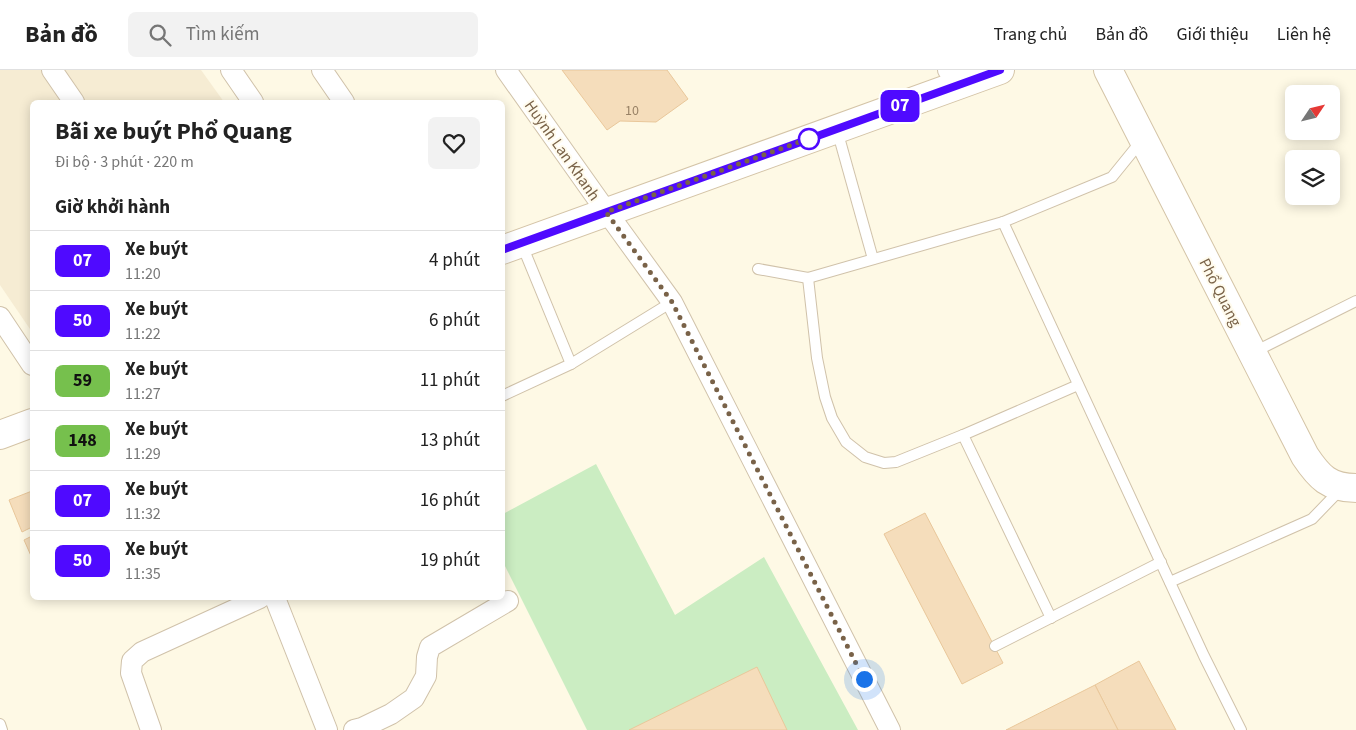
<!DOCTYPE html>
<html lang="vi">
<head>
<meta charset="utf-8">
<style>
	body { margin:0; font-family:"Source Sans 3",sans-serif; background:#f2f2f2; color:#222; height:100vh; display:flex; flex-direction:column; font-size:19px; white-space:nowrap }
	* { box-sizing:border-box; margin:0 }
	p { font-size:16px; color:#767676 }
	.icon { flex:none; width:28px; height:28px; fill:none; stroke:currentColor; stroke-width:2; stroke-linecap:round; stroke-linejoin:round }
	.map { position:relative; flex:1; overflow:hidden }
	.panel { position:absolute; left:30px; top:30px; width:475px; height:500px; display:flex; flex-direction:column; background:#fff; border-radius:8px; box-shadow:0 2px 12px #0003 }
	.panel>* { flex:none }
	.badge { padding:0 10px; border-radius:8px; font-size:18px; line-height:32px }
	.needle { width:32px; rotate:55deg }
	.fabs { position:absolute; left:1285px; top:15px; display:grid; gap:10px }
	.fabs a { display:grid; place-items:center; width:55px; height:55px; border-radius:8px; background:#fff; box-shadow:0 2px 12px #0003; font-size:25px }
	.you { position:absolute; width:25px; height:25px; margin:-12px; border:4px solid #fff; border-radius:50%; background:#1a73e8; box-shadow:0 0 0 8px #1a73e833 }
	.map>.badge { position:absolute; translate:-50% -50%; box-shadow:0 0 0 2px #fff }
	h2 { padding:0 25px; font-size:19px; line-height:45px }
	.round { display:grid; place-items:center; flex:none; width:52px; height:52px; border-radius:8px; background:#f2f2f2 }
	.headline { display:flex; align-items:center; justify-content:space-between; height:85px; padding:0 25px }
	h1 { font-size:24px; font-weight:700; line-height:38px }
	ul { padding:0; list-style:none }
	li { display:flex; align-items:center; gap:15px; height:60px; padding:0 25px; border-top:1px solid #e0e0e0 }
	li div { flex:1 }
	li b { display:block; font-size:19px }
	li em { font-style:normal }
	li .badge { min-width:55px; font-weight:700; text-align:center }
	header { display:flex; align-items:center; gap:30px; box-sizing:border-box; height:70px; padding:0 25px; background:#fff; border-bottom:1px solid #e0e0e0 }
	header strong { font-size:24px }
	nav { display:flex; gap:28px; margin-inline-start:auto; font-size:18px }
	.search { width:350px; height:45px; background:#f2f2f2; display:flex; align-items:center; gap:12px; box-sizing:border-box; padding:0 18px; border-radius:8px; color:#767676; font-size:19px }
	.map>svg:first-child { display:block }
</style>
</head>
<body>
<header>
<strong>Bản đồ</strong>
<div class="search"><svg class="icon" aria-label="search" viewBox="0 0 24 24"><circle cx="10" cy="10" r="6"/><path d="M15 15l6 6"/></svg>Tìm kiếm</div>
<nav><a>Trang chủ</a><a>Bản đồ</a><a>Giới thiệu</a><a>Liên hệ</a></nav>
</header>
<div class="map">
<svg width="1356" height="660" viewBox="0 0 1356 660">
	<rect width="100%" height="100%" fill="#fef9e5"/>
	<!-- residential -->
	<path fill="#f6ecd3" d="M0 0H201L224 32H32V262L0 215Z"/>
	<!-- green -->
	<path fill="#cbedc2" d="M596 394 675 545 764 487 858 660H587L503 492V444Z"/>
	<!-- building -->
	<g fill="#f5ddbb" stroke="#e9c79a">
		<path d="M562 0H667L688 29 656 52 620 51 607 60Z"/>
		<path d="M32 421V457L22 462 9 430Z"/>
		<path d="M925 443 1003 593 962 614 884 464Z"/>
		<path d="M32 466V488L24 470Z"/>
		<path d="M1139 591 1176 660H1118L1095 615Z"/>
		<path d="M757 597 787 660H629Z"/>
		<path d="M1095 615 1118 660H1006Z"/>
	</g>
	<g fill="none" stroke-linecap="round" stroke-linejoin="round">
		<!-- lane casing -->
		<g stroke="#d0c2aa" stroke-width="12">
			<g id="lane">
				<path d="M837 60 873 189"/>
				<path d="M1003 152 1204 586 1241 660"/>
				<path d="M522 175 571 294"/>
				<path d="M758 199 808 208 1003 152 1112 107 1142 70"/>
				<path d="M808 208 817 288 825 327 832 348 846 372 865 387 884 393 896 392 963 365 1078 315"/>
				<path d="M1254 282 1356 231"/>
				<path d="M502 326 571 294 672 232"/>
				<path d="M963 365 1051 548"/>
				<path d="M1170 512 1312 449 1341 419"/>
				<path d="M995 576 1161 492"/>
				<path d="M0 654 2 660"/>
			</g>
		</g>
		<!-- street casing -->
		<g stroke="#d0c2aa" stroke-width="22">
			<g id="street">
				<path d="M52 0 74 32"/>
				<path d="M231 0 253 32"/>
				<path d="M322 0 344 32"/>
				<path d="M506 0 606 141 672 232 890 660"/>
				<path d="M948 0 958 15"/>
				<path d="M0 247 32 295"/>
				<path d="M275 528 327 660"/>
				<path d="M151 660 131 603 132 591 142 582 260 528"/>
				<path d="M354 660 362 658 391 644 414 628 426 606 427 587 430 577 508 531"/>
			</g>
		</g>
		<!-- secondary casing -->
		<g stroke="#d4c4a7" stroke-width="30">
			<g id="secondary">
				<path d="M1108 0 1305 386C1319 407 1329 418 1356 418"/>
				<path d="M502 180 1000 0"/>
				<path d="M0 365 32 353"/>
			</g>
		</g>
		<!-- lane -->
		<use href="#lane" stroke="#fff" stroke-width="10"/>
		<!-- street -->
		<use href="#street" stroke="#fff" stroke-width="20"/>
		<!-- secondary -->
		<use href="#secondary" stroke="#fff" stroke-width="28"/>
	</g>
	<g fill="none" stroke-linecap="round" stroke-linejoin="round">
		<!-- line casing -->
		<g stroke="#fff" stroke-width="11">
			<path id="line" d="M502 180 1000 0"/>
		</g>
		<!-- line -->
		<use href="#line" stroke="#4f0aff" stroke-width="8"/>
		<!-- walk -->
		<path stroke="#796248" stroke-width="5" stroke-dasharray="0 9" d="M809 69 816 66 606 142 672 232 864 609"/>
	</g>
	<!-- markers -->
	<circle fill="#fff" stroke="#4f0aff" stroke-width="2.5" cx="809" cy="69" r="10"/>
	<g text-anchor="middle" stroke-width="4" stroke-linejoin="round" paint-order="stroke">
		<!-- number labels -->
		<g font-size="14" fill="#988165">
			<text x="632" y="45">10</text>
		</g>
		<!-- street labels -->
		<g font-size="16" fill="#796248" stroke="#fffbed">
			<text transform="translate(563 80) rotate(55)" y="6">Huỳnh Lan Khanh</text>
			<text transform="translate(1221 222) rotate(63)" y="6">Phổ Quang</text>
		</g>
	</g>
</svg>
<div class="fabs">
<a><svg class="needle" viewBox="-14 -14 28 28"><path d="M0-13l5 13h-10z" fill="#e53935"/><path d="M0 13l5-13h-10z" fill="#767676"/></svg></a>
<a><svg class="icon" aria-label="layers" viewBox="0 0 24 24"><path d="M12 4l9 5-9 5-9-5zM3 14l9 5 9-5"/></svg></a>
</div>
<div class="you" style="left:864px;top:609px"></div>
<b class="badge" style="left:900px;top:36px;background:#4f0aff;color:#fff">07</b>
<section class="panel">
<div class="headline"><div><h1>Bãi xe buýt Phổ Quang</h1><p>Đi bộ · 3 phút · 220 m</p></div><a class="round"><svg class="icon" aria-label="heart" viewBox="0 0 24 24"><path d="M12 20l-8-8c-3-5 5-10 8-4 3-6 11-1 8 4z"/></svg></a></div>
<h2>Giờ khởi hành</h2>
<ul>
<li><span class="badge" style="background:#4f0aff;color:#fff">07</span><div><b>Xe buýt</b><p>11:20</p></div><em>4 phút</em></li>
<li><span class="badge" style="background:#4f0aff;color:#fff">50</span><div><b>Xe buýt</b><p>11:22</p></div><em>6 phút</em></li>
<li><span class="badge" style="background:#76c04d;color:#111">59</span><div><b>Xe buýt</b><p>11:27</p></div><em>11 phút</em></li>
<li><span class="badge" style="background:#76c04d;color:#111">148</span><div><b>Xe buýt</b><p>11:29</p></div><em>13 phút</em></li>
<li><span class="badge" style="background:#4f0aff;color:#fff">07</span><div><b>Xe buýt</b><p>11:32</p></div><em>16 phút</em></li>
<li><span class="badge" style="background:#4f0aff;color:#fff">50</span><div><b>Xe buýt</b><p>11:35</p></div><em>19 phút</em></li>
</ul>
</section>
</div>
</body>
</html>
